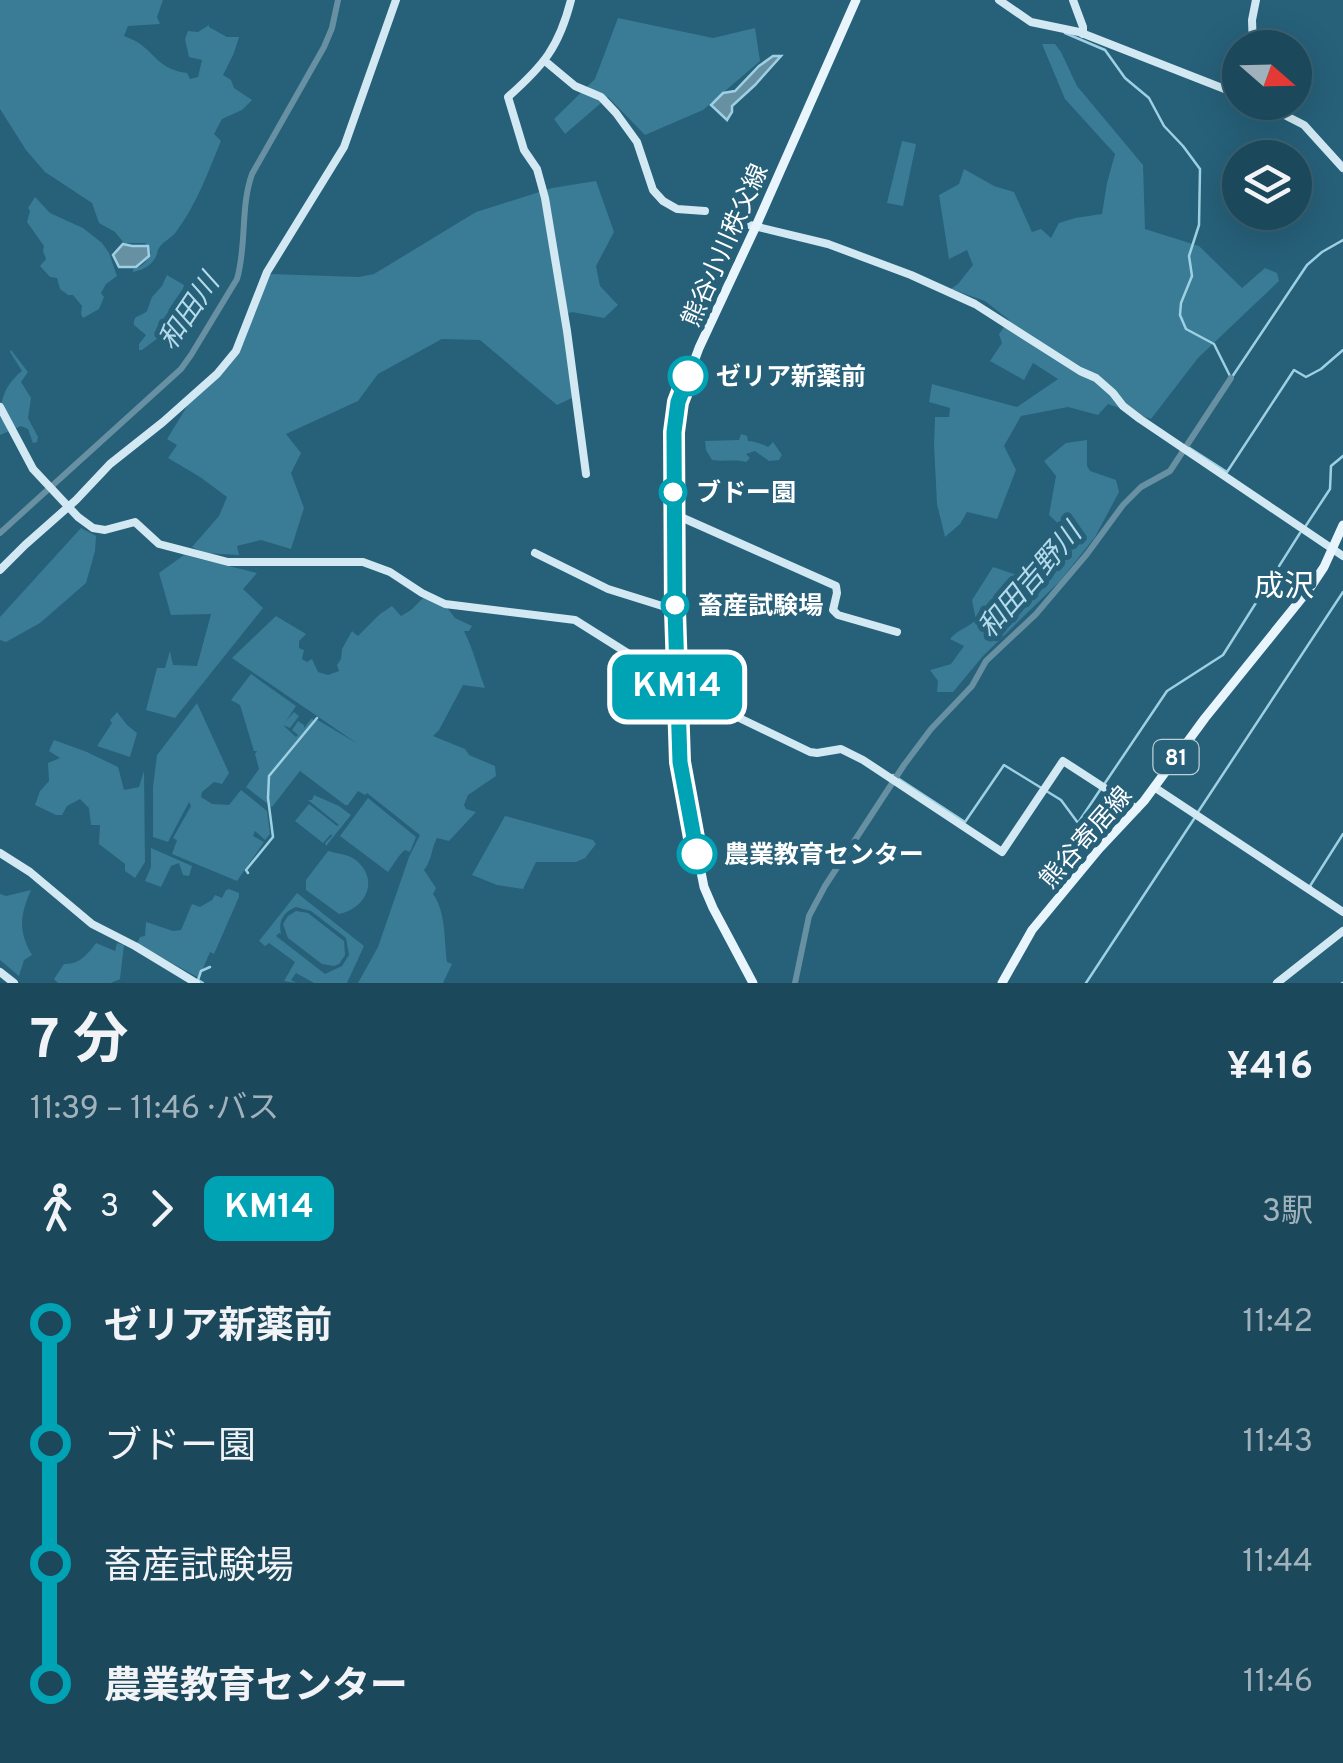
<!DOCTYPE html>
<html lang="ja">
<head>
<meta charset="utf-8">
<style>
	body { margin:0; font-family:Overpass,"Noto Sans JP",sans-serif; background:#254f61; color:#f1f3f6; height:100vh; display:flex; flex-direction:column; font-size:38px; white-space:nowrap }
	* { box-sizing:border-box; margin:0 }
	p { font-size:32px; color:#a0b2bb }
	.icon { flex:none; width:55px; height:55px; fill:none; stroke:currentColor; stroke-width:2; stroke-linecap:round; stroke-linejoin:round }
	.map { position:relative; height:983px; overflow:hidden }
	.side { display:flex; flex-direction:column; background:#1c485b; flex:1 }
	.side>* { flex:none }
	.badge { padding:0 20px; border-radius:15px; font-size:35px; line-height:65px }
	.needle { width:65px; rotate:110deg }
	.tools { position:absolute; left:1222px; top:30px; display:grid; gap:20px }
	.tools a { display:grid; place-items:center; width:90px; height:90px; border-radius:50%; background:#1c485b; box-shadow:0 10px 40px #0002,0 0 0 2px #3a6071; font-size:50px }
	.map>.badge { position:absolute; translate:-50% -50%; box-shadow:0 0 0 5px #fff }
	.legs { display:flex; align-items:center; gap:15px; height:110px; padding:0 30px; font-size:32px }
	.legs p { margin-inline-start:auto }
	.summary { display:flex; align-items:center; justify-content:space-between; height:170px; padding:0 30px }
	h1 { font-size:55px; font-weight:700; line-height:75px }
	ul { padding:0 30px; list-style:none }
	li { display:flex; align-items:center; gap:35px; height:120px; font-size:38px }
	li i { display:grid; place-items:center; width:15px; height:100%; margin:0 12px; background:currentColor }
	li i::after { content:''; width:25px; height:25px; margin:-12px; border:8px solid; border-radius:50%; background:#1c485b }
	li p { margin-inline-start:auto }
	li:first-child i { background:linear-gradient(#0000 50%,currentColor 0) }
	li:last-child i { background:linear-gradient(currentColor 50%,#0000 0) }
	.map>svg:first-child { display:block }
</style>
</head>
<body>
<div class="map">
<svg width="1343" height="983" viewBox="0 0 1343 983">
	<rect width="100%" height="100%" fill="#266079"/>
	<!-- green -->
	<g fill="#3a7b96" fill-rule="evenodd">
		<path d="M0 0H163L157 17 160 24 128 26 124 36C156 47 152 68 187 73L190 79 198 77 202 60 189 57 185 39 188 31 198 32 209 25V27L227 37H239L234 53 223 75 231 80 234 88 252 100 242 110 222 119 214 134 221 141C208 172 197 204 176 232 172 238 163 241 159 248 157 250 158 252 157 254 153 265 143 270 133 272V269C142 268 148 260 151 252L145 243H124L115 232 99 223 92 203 45 172 26 150 0 109Z"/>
		<path d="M618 18 713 38 755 28 760 61 703 110 645 135 608 97 565 134 554 119 595 79Z"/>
		<path d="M1042 44H1055L1061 52 1077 86 1143 165 1145 229 1199 246 1242 288 1265 268 1277 273 1279 281 1198 358 1151 419 1108 404 1098 415 1068 407 1021 416 1004 446 1016 470 997 519 967 512 960 524 945 537 937 504 934 445 935 417H949L950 408 929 402 932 384 1017 407 1058 379 1033 363 1024 380 990 361 1002 343 999 334 1009 320 985 301 951 289 958 284 973 265 967 250 949 259 939 195 959 184 964 169 994 186 1014 192 1032 232 1041 229 1051 238 1059 223 1075 218 1102 214 1107 183 1115 154 1065 99Z"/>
		<path d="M902 141 916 144 903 206 887 203Z"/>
		<path d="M596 181 614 232 596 266 600 286 618 305 604 318 572 312 561 316 568 344 572 398 557 405 480 340 442 339 378 374 358 401 286 434 301 453 291 473 304 508 291 549 261 540 237 546 239 555 204 553 192 547 219 516 227 497 200 477 168 458 177 445 167 439 197 390 230 363 244 342 254 312 270 274 359 277 374 274 476 212 552 188Z"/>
		<path d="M35 197 50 213 83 228 102 243 109 253 117 276 106 284 101 293 104 297 99 309 83 318 81 314 82 306 73 295H68L60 289 57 278 50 277 40 266 46 259 43 251 44 246 27 222 30 211 28 208Z"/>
		<path d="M167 275 184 285 183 289 169 309 162 335 142 350H139V344L146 335 134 325C133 314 141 317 147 311L152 297 162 286Z"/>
		<path d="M11 350 28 372 21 382 31 398 28 418 38 437 37 442 33 443 28 429 21 426 0 435C0 405 0 389 22 371L10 352Z"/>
		<path d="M741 434 747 436 748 441C754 441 762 444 768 447L773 442 782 455 779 460 769 461 755 451 746 454 750 458 746 462C735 459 724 462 712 460L706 450 705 441 739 440Z"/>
		<path d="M1087 440V466L1090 471 1116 480 1119 492 1095 537 1060 581 983 656 953 692H937L938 681 930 670 951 664 964 646 950 639C956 631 967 628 976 620L972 600 993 567 1014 574C1042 563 1049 554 1063 528L1049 515 1056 476 1044 461 1066 443Z"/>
		<path d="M81 528 96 536 95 551 86 583 40 623 6 642 0 640V617Z"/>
		<path d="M184 555 257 573 243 589 263 608 175 718 146 710 157 668H165L170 651 173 665 197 666 211 614 171 615 159 573Z"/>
		<path d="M425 596 446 606 455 618 472 626 469 631H464C474 651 477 667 485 688L463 685 439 730 433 736 465 749 469 755 495 766 496 776 468 795 464 805 466 809 476 812 449 841 437 838C431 849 432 860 424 870L436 888 433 894C446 912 444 939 447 962L452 964 443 983H358L378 947 409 857 420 835 367 793 365 795 358 791 348 805H345L300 771 272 807 246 787 259 769 255 754 257 751H254L240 705 231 700 251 674 296 706 286 721 294 712 299 716 290 728 283 725 296 737 298 735 292 730 298 721 304 725V728L312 718 314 721 316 719 358 744 232 658 276 616 306 634 299 641V648L304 650 302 659 307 662 312 659 318 672 328 675 339 671 337 665 341 659 342 649 352 631 358 636 380 614 392 606 401 616 411 610Z"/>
		<path d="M197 703 229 773 222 784 214 782 202 792 201 797 212 804 229 805 241 790 267 811 270 834 265 840 255 831 253 836 264 842 237 881 172 854 177 840 173 838 191 806 189 802 168 842 153 837V787L157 755Z"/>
		<path d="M117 712 127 725 137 733 130 757 97 746 112 723 110 720Z"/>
		<path d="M54 740 87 752 118 767 124 790 139 787 144 771 145 862 135 878 125 871V864L99 844 100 825H91L89 808 80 799 67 806 62 815H56L35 805 40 791 49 781 48 763 60 758 49 751Z"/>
		<path d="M314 795 339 806 351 815 326 846 325 843 332 836 331 834 323 843 295 821 309 804 337 826 339 825 308 800H312Z"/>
		<path d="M368 798 416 837 410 852 405 850C398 855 393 866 388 872L340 836Z"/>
		<path d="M505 816 593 840 596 844 585 858 576 862H536L523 889 497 885 472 875Z"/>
		<path d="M151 848 192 866 189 876 183 875 179 863 171 866 161 887 145 881 151 867Z"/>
		<path d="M328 851C338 854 351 854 359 863 380 884 362 910 339 914L306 890V880Z"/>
		<path d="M229 889 239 893V897L214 954 210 952 199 978 137 944 140 937 145 936 146 922 173 931 181 930 192 904 200 907 212 900 215 895 222 898 226 890Z"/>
		<path d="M31 890C20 915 18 931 32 955L24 960 19 976 0 960V894L6 896Z"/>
		<path d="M297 893 364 946 347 983H314L296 973 291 980 296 983 284 981 295 962 269 943 265 946 259 941ZM296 907 311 911 346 938 349 955 342 966 325 974 276 936 279 933 281 934C278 920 284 912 296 907Z"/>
		<path d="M296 911 308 913 344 941 345 955 339 964 334 966 322 964 288 938 283 924 288 916Z"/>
		<path d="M96 943 115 951 117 943 124 945 120 979 111 983H58L54 979 64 964C79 965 88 954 96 943Z"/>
	</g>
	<!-- water -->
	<g fill="#6790a2" stroke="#9ed0e3" stroke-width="2.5">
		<path d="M773 56H781L755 85 732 106V112L727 120 711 105 723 93 735 91 759 66Z"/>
		<path d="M123 244 132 246H148L149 256 136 267H119L113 255Z"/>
	</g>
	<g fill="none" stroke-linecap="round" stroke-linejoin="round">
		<!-- stream -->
		<g stroke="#9ed0e3" stroke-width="2.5">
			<path d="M1065 33 1105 50 1125 78 1149 98 1164 126 1183 146 1200 169 1199 225 1189 256 1192 276 1181 303 1180 315 1186 329 1214 344 1231 378"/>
			<path d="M1232 377 1307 265 1322 252 1343 240"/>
			<path d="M1188 447 1227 472 1294 370 1306 377 1321 369 1343 350"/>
			<path d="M1305 527 1330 489 1331 466 1343 456"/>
			<path d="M893 775 965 822 1004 765 1061 800 1078 823 1100 790"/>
			<path d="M1105 783 1167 691 1223 655 1300 533"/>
			<path d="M1198 812 1343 592"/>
			<path d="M248 873 246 870 273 837 268 798 269 776 317 718"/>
			<path d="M1311 887 1310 886 1343 834"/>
			<path d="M203 983 198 980 201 971 210 967"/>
			<path d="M1086 983 1194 819"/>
			<path d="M1342 983H1343"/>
		</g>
		<!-- river -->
		<g stroke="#6790a2" stroke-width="6">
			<path d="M0 533 181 369 191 355 237 279C247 245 240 208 252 174L324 47 332 28 338 0"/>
			<path d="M795 983 809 916 825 886 904 765 931 729 972 686 986 661 1036 614 1087 554 1123 505 1141 487 1170 471 1231 378"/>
		</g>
		<!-- secondary -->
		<g stroke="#d2e9f3" stroke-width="8">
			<path d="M571 0C559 47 544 65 508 97L524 150 537 169 545 198 567 331 586 474"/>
			<path d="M999 0 1031 22 1079 32 1240 95"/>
			<path d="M1073 0 1083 27V34"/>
			<path d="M1253 48 1252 20 1256 0"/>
			<path d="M545 61 575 86 601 97 616 113 637 142 653 190 663 201 677 209 705 211"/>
			<path d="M1259 102 1304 125 1343 168"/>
			<path d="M729 220 828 244 911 275 975 304 1080 371 1096 378 1113 393 1123 406 1140 419 1343 556"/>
			<path d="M0 407 33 469 78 517 93 528 105 530 135 522 159 544 228 562H363L390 572 422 593 445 604 575 620 702 700 810 752 817 753 841 749 863 760 1002 852 1063 761 1137 809"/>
			<path d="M674 514 836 586 837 593 833 610 838 615 897 632"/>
			<path d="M535 553 608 589 675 610"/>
			<path d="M0 570 25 545 76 500 110 464 163 422 217 374 236 351 267 272 344 147 396 0"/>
			<path d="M1154 787 1343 912"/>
			<path d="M0 853 30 872 92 924 135 946 196 983"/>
			<path d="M0 972 14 983"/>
			<path d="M1277 983 1343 931"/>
		</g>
		<!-- primary -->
		<g stroke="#e8f5fc" stroke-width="9">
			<path d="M753 983 713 908 704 887 682 776 675 610 673 431 679 402 699 348 756 226 856 0"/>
			<path d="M1002 983 1032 930 1099 849 1144 801 1205 718 1310 588 1324 567 1343 525"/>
		</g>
	</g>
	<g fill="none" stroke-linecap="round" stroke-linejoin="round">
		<!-- line-1 casing -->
		<g stroke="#fff" stroke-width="22">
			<path id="line-1" d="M688 376 678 402 674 432 675 610 680 762 697 854"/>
		</g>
		<!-- line-1 -->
		<use href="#line-1" stroke="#00a3b4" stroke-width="15"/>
	</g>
	<!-- markers -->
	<g fill="#fff" stroke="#00a3b4" stroke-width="5">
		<circle cx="688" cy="376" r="18"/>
		<circle cx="673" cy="492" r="12"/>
		<circle cx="675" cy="605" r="12"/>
		<circle cx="697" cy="854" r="18"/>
	</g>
	<g text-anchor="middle" stroke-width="10" stroke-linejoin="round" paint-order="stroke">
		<!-- shield labels -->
		<rect fill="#266079" stroke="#becfd7" stroke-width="2.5" x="1153.5" y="740" width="45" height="34" rx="8"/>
		<g font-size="22" font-weight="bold" fill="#fff">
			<text x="1176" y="765">81</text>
		</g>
		<!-- street labels -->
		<g font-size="25" fill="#fff" stroke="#266079">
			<text transform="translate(724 245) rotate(-66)" y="9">熊谷小川秩父線</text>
			<text transform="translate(1085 837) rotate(-49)" y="9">熊谷寄居線</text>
		</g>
		<!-- stop labels -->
		<g font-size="25" font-weight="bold" fill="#fff" stroke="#266079" text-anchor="start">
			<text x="716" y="385">ゼリア新薬前</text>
			<text x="696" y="501">ブドー園</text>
			<text x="698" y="614">畜産試験場</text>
			<text x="724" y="863">農業教育センター</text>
		</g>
		<!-- water labels -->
		<g font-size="28" font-style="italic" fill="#b4dbeb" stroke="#266079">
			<text transform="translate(188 311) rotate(-56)" y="10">和田川</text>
			<text transform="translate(1029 580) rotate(-49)" y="10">和田吉野川</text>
		</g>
		<!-- quarter labels -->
		<g font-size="30" fill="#fff" stroke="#266079">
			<text x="1284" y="596">成沢</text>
		</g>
	</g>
</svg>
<div class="tools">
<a><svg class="needle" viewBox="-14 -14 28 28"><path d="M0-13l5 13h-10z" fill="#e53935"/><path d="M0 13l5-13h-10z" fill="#a0b2bb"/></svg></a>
<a><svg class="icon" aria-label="layers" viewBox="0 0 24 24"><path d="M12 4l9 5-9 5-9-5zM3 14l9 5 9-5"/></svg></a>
</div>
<b class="badge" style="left:677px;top:687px;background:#00a3b4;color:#fff">KM14</b>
</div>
<section class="side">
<div class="summary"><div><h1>7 分</h1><p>11:39 – 11:46 · バス</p></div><b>¥416</b></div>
<div class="legs"><svg class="icon" aria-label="walk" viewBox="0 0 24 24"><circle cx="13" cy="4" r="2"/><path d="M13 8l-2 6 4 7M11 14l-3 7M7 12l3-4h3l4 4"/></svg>3<svg class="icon" aria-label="forward" viewBox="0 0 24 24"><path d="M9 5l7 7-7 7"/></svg><b class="badge" style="background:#00a3b4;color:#fff">KM14</b><p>3駅</p></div>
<ul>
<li><i style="color:#00a3b4"></i><b>ゼリア新薬前</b><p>11:42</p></li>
<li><i style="color:#00a3b4"></i><span>ブドー園</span><p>11:43</p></li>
<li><i style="color:#00a3b4"></i><span>畜産試験場</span><p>11:44</p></li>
<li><i style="color:#00a3b4"></i><b>農業教育センター</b><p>11:46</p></li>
</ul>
</section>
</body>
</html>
